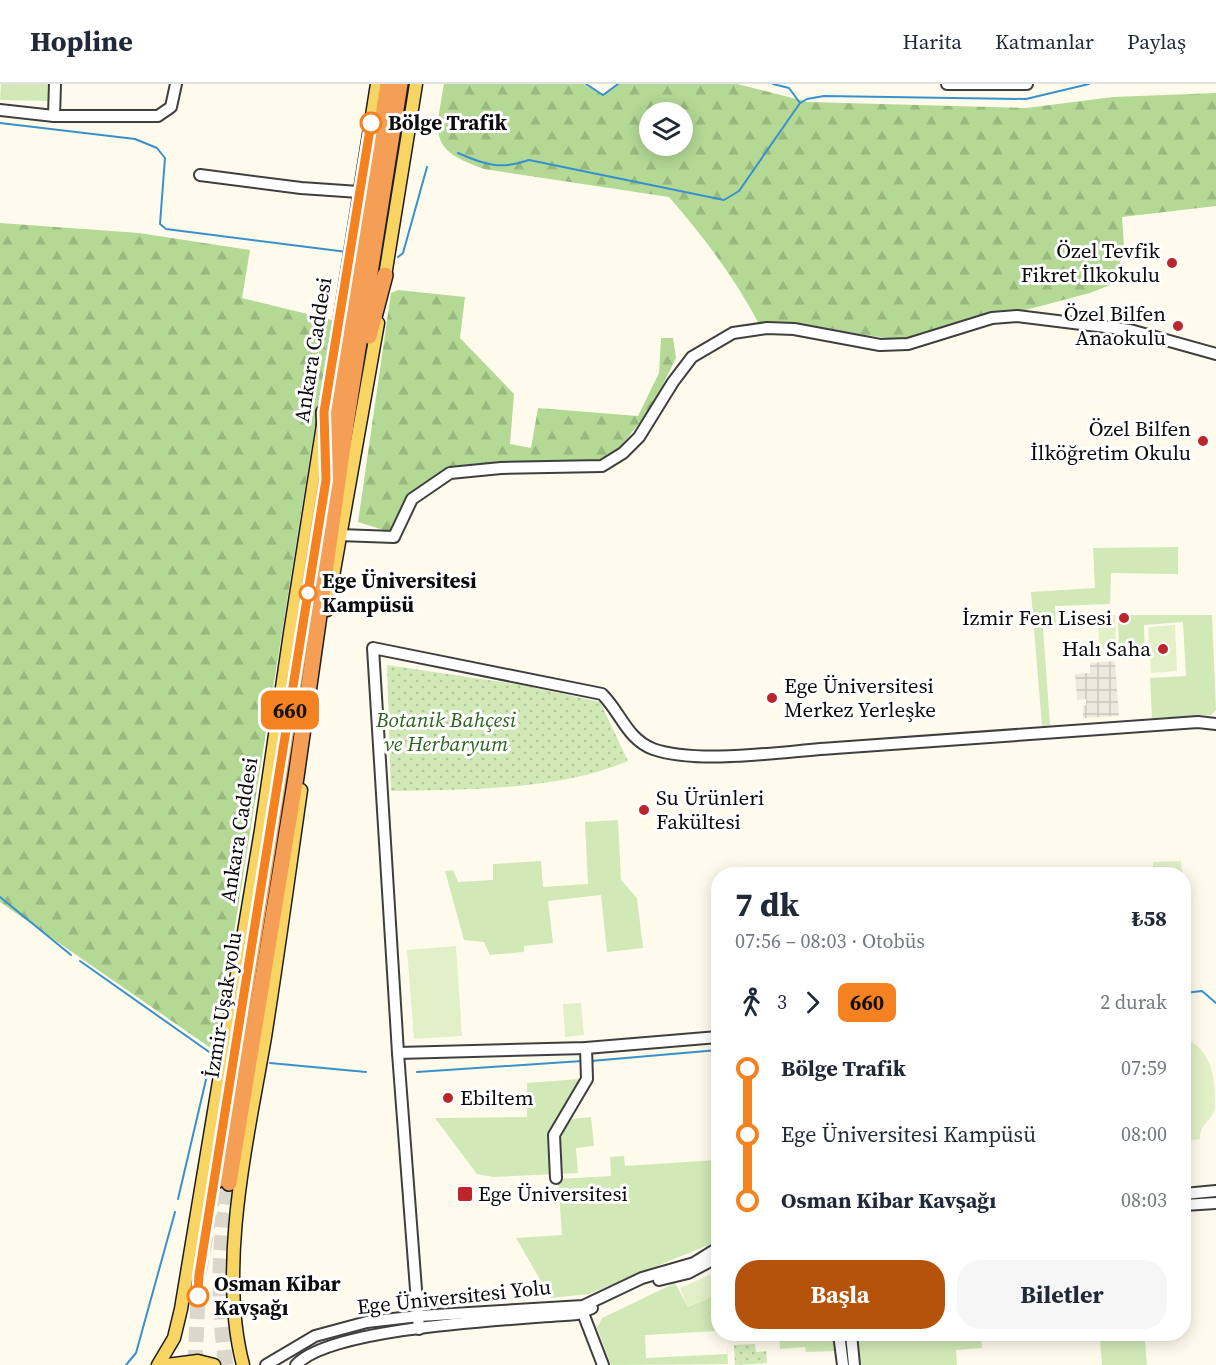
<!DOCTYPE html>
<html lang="tr">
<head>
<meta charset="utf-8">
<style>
	body { margin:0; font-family:"Source Serif 4",serif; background:#f6f6f7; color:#1f2937; height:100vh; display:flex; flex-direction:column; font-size:22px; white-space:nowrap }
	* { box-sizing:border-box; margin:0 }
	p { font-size:20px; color:#747a83 }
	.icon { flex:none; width:33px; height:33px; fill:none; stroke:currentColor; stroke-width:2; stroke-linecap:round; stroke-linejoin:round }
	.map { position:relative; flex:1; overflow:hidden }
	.details { position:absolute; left:711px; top:783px; width:480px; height:474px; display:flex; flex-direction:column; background:#fff; border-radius:24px; box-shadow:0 3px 15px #0003 }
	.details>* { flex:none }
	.badge { padding:0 12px; border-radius:9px; font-size:21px; line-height:39px }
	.controls { position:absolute; left:639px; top:18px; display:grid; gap:12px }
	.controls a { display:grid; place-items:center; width:54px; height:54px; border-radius:50%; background:#fff; box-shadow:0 3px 15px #0003; font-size:30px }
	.map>.badge { position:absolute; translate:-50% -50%; box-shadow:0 0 0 3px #fff }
	.legs { display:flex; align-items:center; gap:9px; height:66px; padding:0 24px; font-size:20px }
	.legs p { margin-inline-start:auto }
	.head { display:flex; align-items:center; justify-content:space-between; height:102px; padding:0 24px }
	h1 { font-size:33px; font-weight:700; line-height:45px }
	.cta { display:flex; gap:12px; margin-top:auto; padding:12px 24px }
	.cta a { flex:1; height:69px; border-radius:24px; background:#b45309; color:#fff; font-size:24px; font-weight:700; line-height:69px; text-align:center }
	.cta a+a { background:#f6f6f7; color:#1f2937 }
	ul { padding:0 24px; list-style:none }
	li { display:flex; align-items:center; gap:21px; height:66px; font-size:22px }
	li i { display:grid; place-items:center; width:9px; height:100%; margin:0 8px; background:currentColor }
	li i::after { content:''; width:15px; height:15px; margin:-8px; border:4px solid; border-radius:50%; background:#fff }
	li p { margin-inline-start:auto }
	li:first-child i { background:linear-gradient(#0000 50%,currentColor 0) }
	li:last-child i { background:linear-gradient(currentColor 50%,#0000 0) }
	header { display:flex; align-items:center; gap:36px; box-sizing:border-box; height:84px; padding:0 30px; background:#fff; border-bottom:2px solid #e0e1e3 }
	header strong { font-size:28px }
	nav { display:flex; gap:33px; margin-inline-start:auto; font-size:21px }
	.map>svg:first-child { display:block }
</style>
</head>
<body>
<header>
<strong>Hopline</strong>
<nav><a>Harita</a><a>Katmanlar</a><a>Paylaş</a></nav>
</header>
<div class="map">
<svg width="1216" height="1281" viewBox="0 0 1216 1281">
	<defs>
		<pattern id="forest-firs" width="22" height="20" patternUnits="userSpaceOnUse" patternTransform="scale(1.5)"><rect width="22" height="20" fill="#b3d995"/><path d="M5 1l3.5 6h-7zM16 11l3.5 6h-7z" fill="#99b97f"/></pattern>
		<pattern id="garden-dots" width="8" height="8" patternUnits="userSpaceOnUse" patternTransform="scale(1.5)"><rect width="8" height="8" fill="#d0e9b6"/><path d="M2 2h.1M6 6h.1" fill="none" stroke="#b1c79b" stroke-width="1.8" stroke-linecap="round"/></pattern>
		<pattern id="plaza-grid" width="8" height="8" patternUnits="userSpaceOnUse" patternTransform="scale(1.5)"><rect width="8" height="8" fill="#eee9dc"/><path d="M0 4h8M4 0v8" fill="none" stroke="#cbc7bc"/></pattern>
	</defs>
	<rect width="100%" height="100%" fill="#fffbec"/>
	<!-- grass -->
	<g fill="#d0e9b6">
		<path d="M1 0H49L48 17 0 16Z"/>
		<path d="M1178 463V490L1111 489 1110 520 1055 522 1056 542 1043 544 1050 641 1042 642 1031 508 1095 504 1093 464Z"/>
		<path d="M1118 531H1212L1216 626 1211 631 1152 634 1150 594 1186 592 1183 538 1144 541 1145 574 1119 575Z"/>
		<path d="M618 736 621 796 637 814 643 864 607 868 601 811 548 817 553 859 524 862V868L490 871 484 858 464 856 445 787 453 786 458 798 493 796V780L541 777 543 803 588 800 585 738Z"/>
		<path d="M580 995 563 1036 591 1033 594 1062 576 1064 578 1089 493 1093 477 1090 435 1034 527 1033V999Z"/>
		<path d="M624 1072 625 1082 718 1076V1157L589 1210 551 1214 516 1154 562 1151 558 1095 611 1092 610 1073Z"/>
		<path d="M675 1199 688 1223 718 1210V1247L645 1251 646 1274 727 1270V1262L728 1280 611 1281 597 1244 602 1234Z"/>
		<path d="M779 1250H835L836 1267 806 1268 805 1263 780 1265Z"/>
		<path d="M856 1250H981L982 1264 956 1266 957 1281H862L857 1274Z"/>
		<path d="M1141 1253 1145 1258 1147 1281H1102L1100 1255Z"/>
	</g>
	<!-- forest -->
	<g fill="url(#forest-firs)" fill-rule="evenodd">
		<path d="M444 0H583L603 11 617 0H737L808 18 1026 24 1113 13 1216 9V122L1122 133 1124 162 1115 199 1090 209 908 257 788 240H759C735 194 703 152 669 113L484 85C429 66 435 52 444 0ZM650 28H682V62H650Z"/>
		<path d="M0 139 139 149 250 166 242 214 332 236 215 967 0 818Z"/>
		<path d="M398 206 465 213 460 254 514 310 510 360 531 364 538 324 638 332 659 289 661 254H673L676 274 652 323 617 367 601 376 448 382 405 416 390 448 358 438 391 209Z"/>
	</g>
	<!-- garden -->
	<g fill="url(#garden-dots)">
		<path d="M387 581 522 601 600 618 628 677C556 707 469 705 391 707Z"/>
		<path d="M755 1260 756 1268 766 1267 767 1279 735 1281 734 1261Z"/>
	</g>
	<!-- pitch -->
	<g fill="#e2f0c8">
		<path d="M1115 531 1116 565H1099L1098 532Z"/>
		<path d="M1175 541 1177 587 1151 589 1148 543Z"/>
		<path d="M1181 777 1182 790H1153V778Z"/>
		<path d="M456 862 462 952 414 955 407 866Z"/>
		<path d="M581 919 584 951 565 953 563 920Z"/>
		<path d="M1184 954C1212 965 1216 995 1215 1024 1212 1038 1199 1040 1200 1055L1184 1057Z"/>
		<path d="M714 1189 718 1199V1210L688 1223 680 1204Z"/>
	</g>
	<!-- plaza -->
	<path fill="url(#plaza-grid)" d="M1115 577 1119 632 1083 634V622L1086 621V615L1077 616 1075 590 1090 589V579Z"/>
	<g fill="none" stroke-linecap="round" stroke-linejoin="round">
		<!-- stream -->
		<g stroke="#3890cd" stroke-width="2">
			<path d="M586 0 603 11 618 0"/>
			<path d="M773 0 789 4 800 19"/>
			<path d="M0 39 135 55 157 64 165 74 160 140 166 145 347 168"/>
			<path d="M458 69C485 81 501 86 529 76L724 116 739 107 800 19 807 15 824 12 1026 15 1089 0"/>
			<path d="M398 173 403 169 427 83"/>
			<path d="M0 813 71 871"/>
			<path d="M80 877 212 970 178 1115"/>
			<path d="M1184 909 1202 907 1216 919"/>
			<path d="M591 977 718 966"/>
			<path d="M270 979 366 988"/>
			<path d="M417 988 582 977"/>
			<path d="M126 1281 136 1269 175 1128"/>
		</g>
		<!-- highway-tunnel -->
		<g stroke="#dbd7ca" stroke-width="15" stroke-dasharray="15 8" stroke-linecap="butt">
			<path d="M195 1281 199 1191 216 1097"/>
			<path d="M226 1281C217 1218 218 1161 229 1099"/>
		</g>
		<!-- minor casing -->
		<g stroke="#3f3f3f" stroke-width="14">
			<g id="minor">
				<path d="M947 0H1027"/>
				<path d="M0 26 54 32H158L171 23 176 0"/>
				<path d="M54 32 55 0"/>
				<path d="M200 91 301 104 359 108"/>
				<path d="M339 451 394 453 412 415 450 389 501 384 602 382 623 369 639 353 673 298 692 273 733 249 767 244 794 245 880 261 908 260 992 234 1017 232 1130 246 1216 270"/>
				<path d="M398 969 586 964 718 953"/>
				<path d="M556 1094 554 1051 587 995 586 964"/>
				<path d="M1184 1110 1216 1107"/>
				<path d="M1184 1121 1216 1119"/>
				<path d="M659 1196 688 1189 718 1173"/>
				<path d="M581 1224 603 1281"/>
				<path d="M419 1245 398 969 373 564 602 610C621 629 627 655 653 665 698 681 786 667 835 664 956 655 1077 646 1198 638L1216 640"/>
				<path d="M839 1250 843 1281"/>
				<path d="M851 1250 854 1281"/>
				<path d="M266 1281 315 1252 367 1238 419 1232 583 1222 642 1194 694 1179 718 1164"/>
				<path d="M296 1281C331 1242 520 1235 577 1230L592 1224"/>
			</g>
		</g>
		<!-- major casing -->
		<g stroke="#1d1d1d" stroke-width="15">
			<g id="major">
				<path d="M384 198 416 0"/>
				<path d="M327 526 378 239"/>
				<path d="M158 1281 174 1254 181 1225 261 746 290 549 377 0"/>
				<path d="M167 1281 198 1277 214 1281"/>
				<path d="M243 1281C217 1182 248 1053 265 953 278 871 289 789 301 706"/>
			</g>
		</g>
		<!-- highway casing -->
		<g stroke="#1d1d1d" stroke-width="18">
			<g id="highway">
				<path d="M369 252 385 191"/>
				<path d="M324 328 325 354"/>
				<path d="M216 1097 388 0"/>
				<path d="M229 1099 296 693 347 334 400 0"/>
			</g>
		</g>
		<!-- minor -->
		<use href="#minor" stroke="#fff" stroke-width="10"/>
		<!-- major -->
		<use href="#major" stroke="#f8d562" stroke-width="12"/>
		<!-- highway -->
		<use href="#highway" stroke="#f49f55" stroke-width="15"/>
	</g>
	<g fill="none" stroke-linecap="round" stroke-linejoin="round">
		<!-- line-1 casing -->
		<g stroke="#fff" stroke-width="14">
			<path id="line-1" d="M198 1212 199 1191 326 396 324 328 371 39"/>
		</g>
		<!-- line-1 -->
		<use href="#line-1" stroke="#f58220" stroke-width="9"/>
	</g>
	<!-- markers -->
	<g fill="#fff" stroke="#f58220" stroke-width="3">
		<circle cx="371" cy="39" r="10"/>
		<circle cx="308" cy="509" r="8"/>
		<circle cx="198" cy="1212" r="10"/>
	</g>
	<g fill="#bc252b" stroke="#fff" stroke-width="2">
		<circle cx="1172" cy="179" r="6"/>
		<circle cx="1178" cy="242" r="6"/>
		<circle cx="1203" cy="357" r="6"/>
		<circle cx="1124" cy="534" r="6"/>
		<circle cx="1163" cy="565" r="6"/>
		<circle cx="772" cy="614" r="6"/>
		<circle cx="644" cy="726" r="6"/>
		<circle cx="448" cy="1014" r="6"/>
		<rect x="457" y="1102" width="16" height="16" rx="3"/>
	</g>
	<g text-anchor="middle" stroke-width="6" stroke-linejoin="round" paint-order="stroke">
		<!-- stop labels -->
		<g font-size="21" font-weight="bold" fill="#0c0c0c" stroke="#fff" text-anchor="start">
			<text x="388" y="46">Bölge Trafik</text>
			<text x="322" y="504">Ege Üniversitesi<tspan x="322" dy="24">Kampüsü</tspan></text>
			<text x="214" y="1207">Osman Kibar<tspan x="214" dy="24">Kavşağı</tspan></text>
		</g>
		<!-- poi labels -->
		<g font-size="21" fill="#0c0c0c" stroke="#fff" text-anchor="end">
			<text x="1160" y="174">Özel Tevfik<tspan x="1160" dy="24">Fikret İlkokulu</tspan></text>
			<text x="1166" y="237">Özel Bilfen<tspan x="1166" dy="24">Anaokulu</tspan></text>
			<text x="1191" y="352">Özel Bilfen<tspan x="1191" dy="24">İlköğretim Okulu</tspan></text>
			<text x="1112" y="541">İzmir Fen Lisesi</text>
			<text x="1151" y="572">Halı Saha</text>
			<text x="784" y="609" text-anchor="start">Ege Üniversitesi<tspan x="784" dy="24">Merkez Yerleşke</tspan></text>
			<text x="656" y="721" text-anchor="start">Su Ürünleri<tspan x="656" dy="24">Fakültesi</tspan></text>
			<text x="460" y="1021" text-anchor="start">Ebiltem</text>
			<text x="478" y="1117" text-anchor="start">Ege Üniversitesi</text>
		</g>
		<!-- street labels -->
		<g font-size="21" fill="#0c0c0c" stroke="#fff">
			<text transform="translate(313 266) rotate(-81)" y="7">Ankara Caddesi</text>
			<text transform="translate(239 746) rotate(-81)" y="7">Ankara Caddesi</text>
			<text transform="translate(223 921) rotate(-81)" y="7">İzmir-Uşak yolu</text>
			<text transform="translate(454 1213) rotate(-6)" y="7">Ege Üniversitesi Yolu</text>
		</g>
		<!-- park labels -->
		<g font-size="21" font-style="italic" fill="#2b641d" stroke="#fff">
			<text x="446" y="643">Botanik Bahçesi<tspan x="446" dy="24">ve Herbaryum</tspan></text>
		</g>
	</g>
</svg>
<div class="controls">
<a><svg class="icon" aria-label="layers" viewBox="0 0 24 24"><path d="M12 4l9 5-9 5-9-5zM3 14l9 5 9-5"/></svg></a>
</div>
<b class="badge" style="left:290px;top:626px;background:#f58220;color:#111">660</b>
<section class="details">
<div class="head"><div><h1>7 dk</h1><p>07:56 – 08:03 · Otobüs</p></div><b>₺58</b></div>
<div class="legs"><svg class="icon" aria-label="walk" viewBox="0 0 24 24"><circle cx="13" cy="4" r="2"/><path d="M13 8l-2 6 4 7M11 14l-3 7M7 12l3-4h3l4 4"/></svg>3<svg class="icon" aria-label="forward" viewBox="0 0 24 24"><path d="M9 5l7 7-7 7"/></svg><b class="badge" style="background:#f58220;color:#111">660</b><p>2 durak</p></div>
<ul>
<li><i style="color:#f58220"></i><b>Bölge Trafik</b><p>07:59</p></li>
<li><i style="color:#f58220"></i><span>Ege Üniversitesi Kampüsü</span><p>08:00</p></li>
<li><i style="color:#f58220"></i><b>Osman Kibar Kavşağı</b><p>08:03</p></li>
</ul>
<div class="cta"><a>Başla</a><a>Biletler</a></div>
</section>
</div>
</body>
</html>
